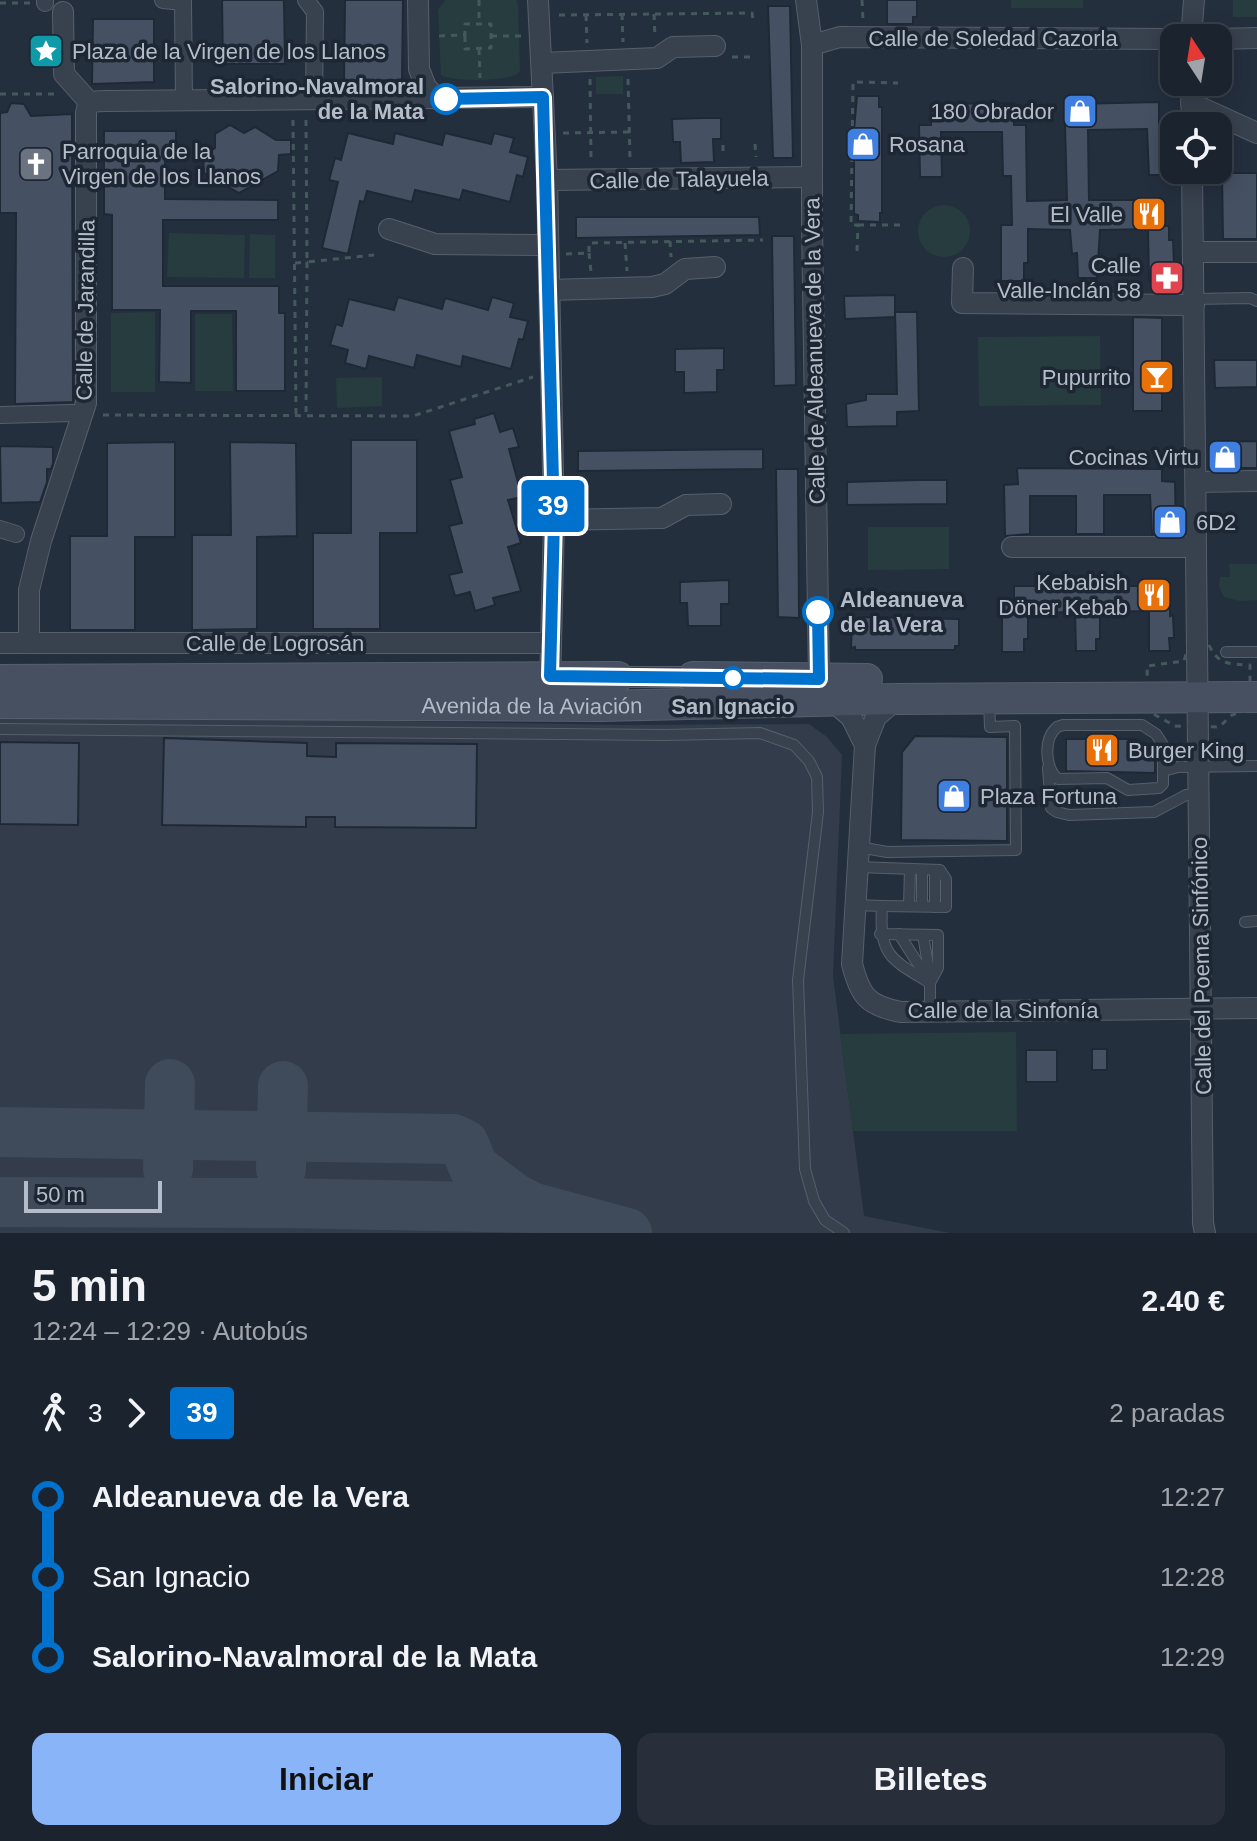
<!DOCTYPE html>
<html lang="es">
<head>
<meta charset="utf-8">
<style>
	body { margin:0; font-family:Arial,sans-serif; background:#282f3a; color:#f1f3f6; height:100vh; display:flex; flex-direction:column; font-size:30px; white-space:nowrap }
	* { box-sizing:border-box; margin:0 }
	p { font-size:26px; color:#a0a4aa }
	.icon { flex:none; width:44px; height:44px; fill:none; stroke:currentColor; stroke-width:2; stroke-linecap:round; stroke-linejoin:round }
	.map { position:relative; height:1233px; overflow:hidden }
	.panel { display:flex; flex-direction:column; background:#1b232e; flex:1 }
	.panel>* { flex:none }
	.badge { padding:0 16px; border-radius:6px; font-size:28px; line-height:52px }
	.needle { width:52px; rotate:348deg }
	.fabs { position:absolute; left:1160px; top:24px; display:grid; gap:16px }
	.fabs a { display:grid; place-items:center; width:72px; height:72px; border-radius:16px; background:#1b232e; box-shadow:0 4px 20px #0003,0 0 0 2px #39404a; font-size:40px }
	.scale { position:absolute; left:24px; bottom:20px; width:138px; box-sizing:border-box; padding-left:8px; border:4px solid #b4bcc9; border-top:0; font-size:22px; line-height:28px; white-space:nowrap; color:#b4bcc9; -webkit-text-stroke:6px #1d2633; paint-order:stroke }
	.map>.badge { position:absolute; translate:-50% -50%; box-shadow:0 0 0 4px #fff }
	.legs { display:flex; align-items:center; gap:12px; height:88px; padding:0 32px; font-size:26px }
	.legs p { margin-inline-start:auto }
	.head { display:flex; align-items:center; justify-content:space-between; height:136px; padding:0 32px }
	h1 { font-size:44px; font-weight:700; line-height:60px }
	.action { display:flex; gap:16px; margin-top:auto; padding:16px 32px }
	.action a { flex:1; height:92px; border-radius:16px; background:#8ab4f8; color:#111; font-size:32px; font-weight:700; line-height:92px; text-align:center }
	.action a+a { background:#282f3a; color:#f1f3f6 }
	ul { padding:0 32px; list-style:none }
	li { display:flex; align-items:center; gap:28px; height:80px; font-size:30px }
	li i { display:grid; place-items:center; width:12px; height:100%; margin:0 10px; background:currentColor }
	li i::after { content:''; width:20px; height:20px; margin:-10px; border:6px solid; border-radius:50%; background:#1b232e }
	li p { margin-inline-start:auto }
	li:first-child i { background:linear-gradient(#0000 50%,currentColor 0) }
	li:last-child i { background:linear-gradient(currentColor 50%,#0000 0) }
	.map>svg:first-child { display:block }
</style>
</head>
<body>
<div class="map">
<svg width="1257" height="1233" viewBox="0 0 1257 1233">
	<rect width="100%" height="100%" fill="#242f3e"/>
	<!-- airport -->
	<path fill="#323c4b" d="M0 714 626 725 809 724 827 737 842 755 833 976 864 1216 950 1233H0Z"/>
	<!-- green -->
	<g fill="#263c3f">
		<path d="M445 0H516L518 5 520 71 516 75C500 81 455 82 441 75L438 10Z"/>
		<rect x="1011" y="0" width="72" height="8"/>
		<rect x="1233" y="0" width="24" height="17"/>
		<path d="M623 76V94H596V77Z"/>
		<circle cx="944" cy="231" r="26"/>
		<path d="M169 233 245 235 244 278 167 277Z"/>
		<path d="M250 234 275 235V278H249Z"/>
		<path d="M155 312V392H111V313Z"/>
		<path d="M195 314H232L233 391H195Z"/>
		<path d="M1100 336 1101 405 979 406 978 337Z"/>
		<path d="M382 377V406L337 408 336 378Z"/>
		<path d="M868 527H949V569L868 570Z"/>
		<path d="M1229 564H1257V600L1240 601 1224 597 1219 586 1220 577H1230Z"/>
		<path d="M1016 1032 1017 1131H853L840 1034Z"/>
	</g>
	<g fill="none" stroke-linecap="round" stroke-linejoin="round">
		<!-- taxiway -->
		<g stroke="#3f4a5a" stroke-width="50">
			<path d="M0 1132 453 1139 464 1144 474 1168 514 1198 534 1208 627 1233"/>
			<path d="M168 1169 170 1084"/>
			<path d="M281 1169 283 1086"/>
			<path d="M0 1202 281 1203 534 1208"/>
		</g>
	</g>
	<!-- building -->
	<g fill="#455162" stroke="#1f2835" stroke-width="2">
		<path d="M222 0H284L285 64H223Z"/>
		<path d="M345 0H403L402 80 344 81Z"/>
		<path d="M887 0H917V17H913V24H887Z"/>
		<path d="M768 6H790L793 158H773Z"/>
		<path d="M93 19H154V82L92 84Z"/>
		<path d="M857 96H879V107H882V213H880V222L858 221V215L854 214V130Z"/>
		<path d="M1159 102V124L1169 123 1171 175H1149L1147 129 1088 130 1089 200H1159V226H1169V240H1173L1174 264 1170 265V281H1149L1148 229 1100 230 1097 278H1078L1077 253 1072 254 1070 230 1028 229V263H1024V281H1001V225H1012L1011 176H1003L1002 132H941L942 177H920L919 125H931V104L1014 103V125H1026L1027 201 1067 200 1065 124H1074V104Z"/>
		<path d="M11 103 24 104 31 116 72 114 73 402 15 404 16 213H0V113L7 112Z"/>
		<path d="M704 118H721V139H713L714 162 681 163 680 142H673L672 119Z"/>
		<path d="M230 125 244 133 255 127 276 140H291V154L279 155 278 171 239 193 204 173 203 156 215 148V134Z"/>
		<path d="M104 131H176V150H165V199L278 200V220H163V286H279V313H285V391H236V311H191V383L159 382 160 310H112V215L104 214Z"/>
		<path d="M348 133 393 144 395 133 442 145 445 133 491 144 494 133 514 138 510 152 528 157 523 177 517 175 510 202 463 190 460 200 415 190 412 202 367 191 364 202 360 201 348 254 322 248 338 182 329 180 335 158 341 160Z"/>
		<path d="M1222 173H1257V239H1223Z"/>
		<path d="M576 217H759L760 235 576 238Z"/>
		<path d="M772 236H794L796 385 774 386Z"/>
		<path d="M895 295V317L845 319 844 296Z"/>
		<path d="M398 297 442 309 445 298 488 310 492 297 514 303 510 317 528 321 523 340 519 339 511 369 463 356 461 367 417 355 414 368 369 356 366 369 345 363 348 350 330 345 336 324 342 326 349 299 394 310Z"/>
		<path d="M895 312H917L919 411 897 412V426L847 427 846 404 866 400V394H897Z"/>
		<path d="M1133 317 1162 318V411H1133Z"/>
		<path d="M724 348V370H717V392L684 393V372H675V349Z"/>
		<path d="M1214 360H1257V387L1215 388Z"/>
		<path d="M494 413 500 432 513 428 519 447 509 449 522 497 508 500 521 543 508 547 521 591 493 598 495 605 475 611 470 592 455 596 449 575 462 572 449 526 462 523 450 480 462 477 449 431 475 424 474 419Z"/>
		<path d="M351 440H417V533H380V629H313V533H351Z"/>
		<path d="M1257 441V468H1218V442Z"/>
		<path d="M175 442V537H135V630H70V536H107V443Z"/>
		<path d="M230 442 296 443 297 536 257 537V629L192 630V535H231Z"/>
		<path d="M0 446 53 447V463L51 469H47V482L40 502 1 503Z"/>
		<path d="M763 449V469L578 471V451Z"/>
		<path d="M1017 468 1162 469V481L1175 482 1176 534H1152L1150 495H1104V534H1076V496H1030V534L1005 536 1004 485 1018 484Z"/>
		<path d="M776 469H798L799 618 778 617Z"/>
		<path d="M918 480H947V504L847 505V482Z"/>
		<path d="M729 580V604H721V626H688L687 603H680V582Z"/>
		<path d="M1014 586H1160V603L1170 602V616L1173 615 1174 638H1169L1170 651H1149V611L1100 612V639H1096V651H1076L1075 612 1028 613V639H1024V652H1002V603L1014 602Z"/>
		<path d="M863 617 959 619V646H955V650H855V647L851 648 852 620 863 621Z"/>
		<path d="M915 736 1007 737V841L901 840 902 752Z"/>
		<path d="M164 738 307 743V756L336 757V743L477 744 476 828 335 827V817H306V827L162 825Z"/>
		<path d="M1066 739H1137V753H1155V773L1066 771Z"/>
		<path d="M0 742 79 743 78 825 0 824Z"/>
		<rect x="1092" y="1049" width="15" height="21"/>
		<rect x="1026" y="1050" width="31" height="32"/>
	</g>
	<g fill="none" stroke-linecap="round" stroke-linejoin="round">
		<!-- service casing -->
		<g stroke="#565f6c" stroke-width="12">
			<g id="service">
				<path d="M1194 299 1250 298 1257 301"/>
				<path d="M1226 652H1257"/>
				<path d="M0 729 664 735 760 733 794 745 809 761 817 777 818 812 798 980 805 1169 814 1201 825 1220 844 1233"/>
				<path d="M1163 747V784L1159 788 1128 790 1107 778 1058 779C1045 768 1043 739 1057 727L1063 725H1142L1156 734 1168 753 1199 754"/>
				<path d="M1048 768 1051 808 1057 812 1069 815 1154 812 1186 795 1199 794"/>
				<path d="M1163 771 1178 767 1257 766"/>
				<path d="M859 847 887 852 1016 850 1015 726 990 727 989 700"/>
				<path d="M858 867 940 870 946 879V907L882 906"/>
				<path d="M935 870V907"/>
				<path d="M856 905 882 906C879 955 890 959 930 983V1011"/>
				<path d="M909 906 910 869"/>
				<path d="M922 906V870"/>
				<path d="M1245 922 1257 921"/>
				<path d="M880 934 938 935V968L930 983"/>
				<path d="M899 934 929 981"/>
				<path d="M923 935 930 977"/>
			</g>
		</g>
		<!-- pedestrian casing -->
		<g stroke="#565f6c" stroke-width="18">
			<g id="pedestrian">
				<path d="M45 0V3"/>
				<path d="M163 0 183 2 184 101"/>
				<path d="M306 0 315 12 314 101"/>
				<path d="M0 415 72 413"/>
				<path d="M0 529 16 534"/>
			</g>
		</g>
		<!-- minor casing -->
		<g stroke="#565f6c" stroke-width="22">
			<g id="minor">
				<path d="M418 0 419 69 426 87 437 99"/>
				<path d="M538 0 547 180 554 520 550 687"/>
				<path d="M806 0 812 45V222L819 679 831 700 851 717 865 745"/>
				<path d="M63 12 64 74 90 103"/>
				<path d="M1191 38 1194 0"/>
				<path d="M1218 39 1257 38"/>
				<path d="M812 45 840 37 1174 39"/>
				<path d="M542 63 657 58 673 47 715 46"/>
				<path d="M1191 82 1192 126"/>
				<path d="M1191 103 1257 133"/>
				<path d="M1192 170 1203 1223 1205 1233"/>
				<path d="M547 180 812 177"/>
				<path d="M389 229 435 244 548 245"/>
				<path d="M1193 252H1257"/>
				<path d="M963 268 962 303 1194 305"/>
				<path d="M549 290 652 287 665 284 685 269 715 267"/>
				<path d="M1196 482 1257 481"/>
				<path d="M554 520 662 518 686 505 721 504"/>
				<path d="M1012 547H1196"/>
				<path d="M0 643H551"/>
				<path d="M29 643V590L41 541 86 403V113C87 101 95 101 106 101L543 97"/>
				<path d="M618 677H693"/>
				<path d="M897 699 876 717 865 745 852 964C860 996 868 1006 901 1012L1257 1008"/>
			</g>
		</g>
		<!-- secondary casing -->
		<g stroke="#565f6c" stroke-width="32">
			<g id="secondary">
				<path d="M693 677 867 679"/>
				<path d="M0 680 618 677"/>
				<path id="s1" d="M0 703 601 706 897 699 1257 697"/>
			</g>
		</g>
		<!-- path -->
		<g stroke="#44595c" stroke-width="3" stroke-dasharray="6 6" stroke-linecap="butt">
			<path d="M479 0V24"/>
			<path d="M862 0 863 20"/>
			<path d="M0 3H30"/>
			<path d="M622 14 623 42"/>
			<path d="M654 14 655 38"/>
			<path d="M559 15 752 13 753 19"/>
			<path d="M586 15 587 43"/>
			<path d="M439 36 465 35V24H491V48L465 49V35"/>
			<path d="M491 36H522"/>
			<path d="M479 49 480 78"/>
			<path d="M732 57H753"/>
			<path d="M590 79 591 159"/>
			<path d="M628 79 630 159"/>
			<path d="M0 94H56"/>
			<path d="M293 120 296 415"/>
			<path d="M306 120 307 262 374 255"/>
			<path d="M563 133 630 132"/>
			<path d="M755 144 756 157"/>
			<path d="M723 145V157"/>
			<path d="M858 225H901"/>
			<path d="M670 241 671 257"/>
			<path d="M625 243 627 271"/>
			<path d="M857 251 858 225H851L853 82 898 83"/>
			<path d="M589 253 591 272"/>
			<path d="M566 254 589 253V243L763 240"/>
			<path d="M295 263 307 262 306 415"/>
			<path d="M103 415 413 416 533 377"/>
			<path d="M1209 645C1218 665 1230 664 1250 665V709L1232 715 1219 727 1175 726 1148 711 1147 666 1184 661 1188 647Z"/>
		</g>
		<!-- service -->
		<use href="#service" stroke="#38414e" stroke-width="10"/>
		<!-- pedestrian -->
		<use href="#pedestrian" stroke="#38414e" stroke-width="16"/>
		<!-- minor -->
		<use href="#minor" stroke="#38414e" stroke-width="20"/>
		<!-- secondary -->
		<use href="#secondary" stroke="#465061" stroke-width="30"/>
	</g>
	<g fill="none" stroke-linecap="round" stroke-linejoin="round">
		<!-- line-1 casing -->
		<g stroke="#fff" stroke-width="18">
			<path id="line-1" d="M446 99 543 97 554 520 550 676 819 679 818 612"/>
		</g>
		<!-- line-1 -->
		<use href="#line-1" stroke="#0072ce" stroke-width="12"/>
	</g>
	<!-- icons -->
	<defs>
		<g id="sight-square" transform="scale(1.8)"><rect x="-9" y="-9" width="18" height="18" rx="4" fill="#0f9aa8" stroke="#1d2633"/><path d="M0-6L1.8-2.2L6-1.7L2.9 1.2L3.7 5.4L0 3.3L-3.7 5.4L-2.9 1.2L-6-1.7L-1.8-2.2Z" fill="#fff"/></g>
		<g id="shop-square" transform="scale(1.8)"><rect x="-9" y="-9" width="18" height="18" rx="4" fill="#3f7fe0" stroke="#1d2633"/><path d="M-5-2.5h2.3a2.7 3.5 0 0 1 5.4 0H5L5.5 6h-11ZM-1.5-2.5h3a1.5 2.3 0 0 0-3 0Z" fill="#fff"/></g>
		<g id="church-square" transform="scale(1.8)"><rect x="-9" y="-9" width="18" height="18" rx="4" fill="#6b7280" stroke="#1d2633"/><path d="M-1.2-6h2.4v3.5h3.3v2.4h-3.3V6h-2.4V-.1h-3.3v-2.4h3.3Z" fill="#fff"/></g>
		<g id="restaurant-square" transform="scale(1.8)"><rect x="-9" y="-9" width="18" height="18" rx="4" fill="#e8710a" stroke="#1d2633"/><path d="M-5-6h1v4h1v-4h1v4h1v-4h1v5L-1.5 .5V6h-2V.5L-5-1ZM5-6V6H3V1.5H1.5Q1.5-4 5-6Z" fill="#fff"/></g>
		<g id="pharmacy-square" transform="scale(1.8)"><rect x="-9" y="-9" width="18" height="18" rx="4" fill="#e0444e" stroke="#1d2633"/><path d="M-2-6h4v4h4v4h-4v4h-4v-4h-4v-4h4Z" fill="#fff"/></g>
		<g id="bar-square" transform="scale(1.8)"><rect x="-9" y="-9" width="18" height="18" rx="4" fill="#e8710a" stroke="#1d2633"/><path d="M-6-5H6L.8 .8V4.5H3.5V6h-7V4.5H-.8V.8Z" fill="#fff"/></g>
	</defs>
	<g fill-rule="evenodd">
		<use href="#sight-square" x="46" y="51"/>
		<use href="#shop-square" x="1080" y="111"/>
		<use href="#shop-square" x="863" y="144"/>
		<use href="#church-square" x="36" y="164"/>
		<use href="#restaurant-square" x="1149" y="214"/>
		<use href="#pharmacy-square" x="1167" y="278"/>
		<use href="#bar-square" x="1157" y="377"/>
		<use href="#shop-square" x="1225" y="457"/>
		<use href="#shop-square" x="1170" y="522"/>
		<use href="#restaurant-square" x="1154" y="595"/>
		<use href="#restaurant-square" x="1102" y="750"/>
		<use href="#shop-square" x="954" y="796"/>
	</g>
	<!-- markers -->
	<g fill="#fff" stroke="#0072ce" stroke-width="4">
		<circle cx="446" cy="99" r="14"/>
		<circle cx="818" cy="612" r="14"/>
		<circle cx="733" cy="678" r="10"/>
	</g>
	<g text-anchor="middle" stroke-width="7" stroke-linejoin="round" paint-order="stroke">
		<!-- street labels -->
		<g font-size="22" fill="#b4bcc9" stroke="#1d2633">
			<text x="993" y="46">Calle de Soledad Cazorla</text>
			<text transform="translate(679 179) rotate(-1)" y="8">Calle de Talayuela</text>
			<text transform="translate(85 310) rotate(-89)" y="8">Calle de Jarandilla</text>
			<text transform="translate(814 351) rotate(-91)" y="8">Calle de Aldeanueva de la Vera</text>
			<text x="275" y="651">Calle de Logrosán</text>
			<text dy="8" stroke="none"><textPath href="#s1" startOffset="532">Avenida de la Aviación</textPath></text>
			<text transform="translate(1201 966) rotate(-91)" y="8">Calle del Poema Sinfónico</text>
			<text x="1003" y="1018">Calle de la Sinfonía</text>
		</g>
		<!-- poi labels -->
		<g font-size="22" fill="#b4bcc9" stroke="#1d2633" text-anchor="start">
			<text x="72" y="59">Plaza de la Virgen de los Llanos</text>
			<text x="1054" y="119" text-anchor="end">180 Obrador</text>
			<text x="889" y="152">Rosana</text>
			<text x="62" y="159">Parroquia de la<tspan x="62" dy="25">Virgen de los Llanos</tspan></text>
			<text x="1123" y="222" text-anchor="end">El Valle</text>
			<text x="1141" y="273" text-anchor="end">Calle<tspan x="1141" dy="25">Valle-Inclán 58</tspan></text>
			<text x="1131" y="385" text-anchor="end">Pupurrito</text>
			<text x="1199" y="465" text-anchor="end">Cocinas Virtu</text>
			<text x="1196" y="530">6D2</text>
			<text x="1128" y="590" text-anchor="end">Kebabish<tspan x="1128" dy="25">Döner Kebab</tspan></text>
			<text x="1128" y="758">Burger King</text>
			<text x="980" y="804">Plaza Fortuna</text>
		</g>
		<!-- stop labels -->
		<g font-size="22" font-weight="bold" fill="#b4bcc9" stroke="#1d2633" text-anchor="end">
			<text x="424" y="94">Salorino-Navalmoral<tspan x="424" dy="25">de la Mata</tspan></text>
			<text x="840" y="607" text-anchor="start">Aldeanueva<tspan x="840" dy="25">de la Vera</tspan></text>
			<text x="733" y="714" text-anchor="middle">San Ignacio</text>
		</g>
	</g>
</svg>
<div class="fabs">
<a><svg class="needle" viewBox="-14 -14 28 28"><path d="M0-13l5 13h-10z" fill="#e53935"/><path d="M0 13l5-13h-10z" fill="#a0a4aa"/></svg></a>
<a><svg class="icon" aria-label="locate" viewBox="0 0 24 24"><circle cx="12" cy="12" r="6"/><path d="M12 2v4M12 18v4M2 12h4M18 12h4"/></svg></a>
</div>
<div class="scale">50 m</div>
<b class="badge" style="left:553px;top:506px;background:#0072ce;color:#fff">39</b>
</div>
<section class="panel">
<div class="head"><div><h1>5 min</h1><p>12:24 – 12:29 · Autobús</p></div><b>2.40 €</b></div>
<div class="legs"><svg class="icon" aria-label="walk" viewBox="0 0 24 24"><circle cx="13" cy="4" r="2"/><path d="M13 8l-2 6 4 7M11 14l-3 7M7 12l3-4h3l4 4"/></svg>3<svg class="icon" aria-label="forward" viewBox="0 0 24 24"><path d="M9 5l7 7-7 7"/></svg><b class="badge" style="background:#0072ce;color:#fff">39</b><p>2 paradas</p></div>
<ul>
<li><i style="color:#0072ce"></i><b>Aldeanueva de la Vera</b><p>12:27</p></li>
<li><i style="color:#0072ce"></i><span>San Ignacio</span><p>12:28</p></li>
<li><i style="color:#0072ce"></i><b>Salorino-Navalmoral de la Mata</b><p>12:29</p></li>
</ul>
<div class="action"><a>Iniciar</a><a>Billetes</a></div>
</section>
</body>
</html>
